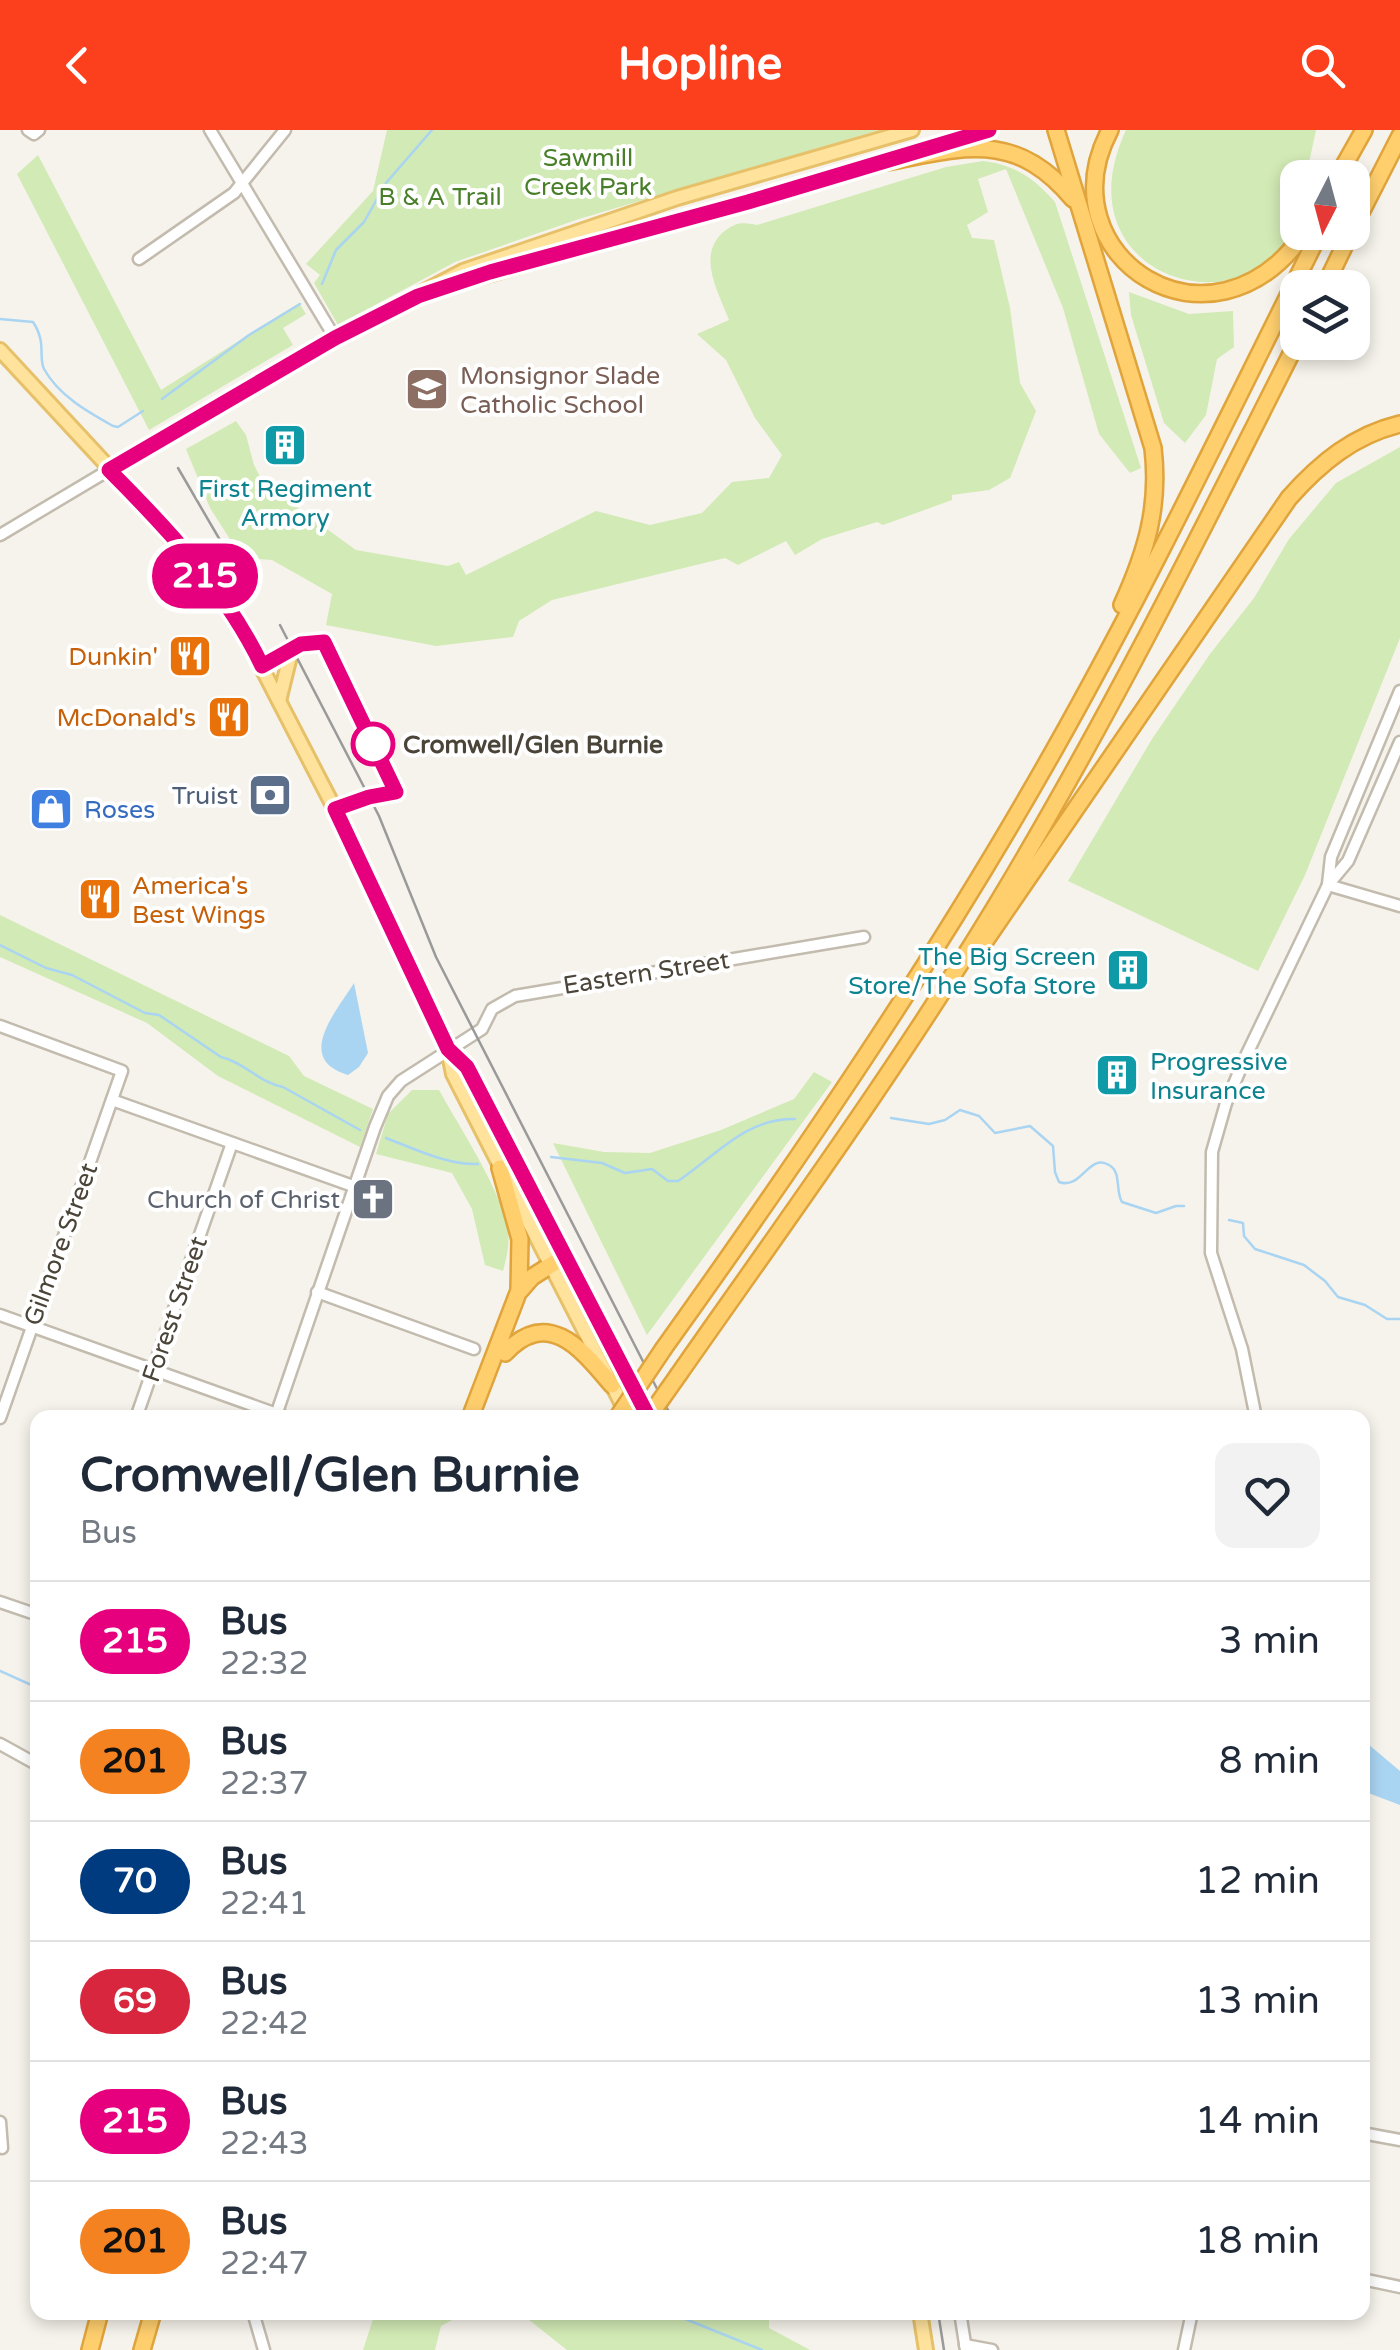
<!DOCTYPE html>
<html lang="en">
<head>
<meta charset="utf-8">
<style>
	body { margin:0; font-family:"Varela Round",sans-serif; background:#f2f2f3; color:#1f2937; height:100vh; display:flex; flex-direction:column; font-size:38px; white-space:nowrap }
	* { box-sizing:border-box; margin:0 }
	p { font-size:32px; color:#747a83 }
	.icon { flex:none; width:55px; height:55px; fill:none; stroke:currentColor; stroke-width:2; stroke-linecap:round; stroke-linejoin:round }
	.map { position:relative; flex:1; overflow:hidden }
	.panel { position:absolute; left:30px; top:1280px; width:1340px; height:910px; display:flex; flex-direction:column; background:#fff; border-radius:20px; box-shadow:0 5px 15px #0003 }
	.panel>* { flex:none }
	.badge { padding:0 20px; border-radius:32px; font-size:35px; line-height:65px }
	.needle { width:65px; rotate:186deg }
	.fabs { position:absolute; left:1280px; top:30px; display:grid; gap:20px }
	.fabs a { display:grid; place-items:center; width:90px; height:90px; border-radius:20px; background:#fff; box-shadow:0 5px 15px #0003; font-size:50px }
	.map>.badge { position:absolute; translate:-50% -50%; box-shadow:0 0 0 5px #fff }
	.round { display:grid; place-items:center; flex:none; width:105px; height:105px; border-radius:20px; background:#f2f2f3 }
	.summary { display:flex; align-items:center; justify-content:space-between; height:170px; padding:0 50px }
	h1 { font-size:48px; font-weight:700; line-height:75px }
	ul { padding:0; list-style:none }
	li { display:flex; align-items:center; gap:30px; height:120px; padding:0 50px; border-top:2px solid #e0e1e3 }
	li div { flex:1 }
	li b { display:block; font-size:38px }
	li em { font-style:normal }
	li .badge { min-width:110px; font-weight:700; text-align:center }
	header { display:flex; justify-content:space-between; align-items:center; height:130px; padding:0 50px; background:#fc3f1d; color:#fff; font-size:45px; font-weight:700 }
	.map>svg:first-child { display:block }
</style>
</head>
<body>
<header><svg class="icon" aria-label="back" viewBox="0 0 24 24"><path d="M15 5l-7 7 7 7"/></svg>Hopline<svg class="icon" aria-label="search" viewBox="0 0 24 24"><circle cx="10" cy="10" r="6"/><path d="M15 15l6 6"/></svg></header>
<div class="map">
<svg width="1400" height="2220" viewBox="0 0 1400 2220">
	<rect width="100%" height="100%" fill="#f6f3ec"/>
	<!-- green -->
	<g fill="#d2eab5">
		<path d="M387 0H879L579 89 455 132 338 195 314 153 320 145 306 134 373 61Z"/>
		<path d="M1126 0H1316L1306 47 1298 48C1298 61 1301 81 1295 94 1250 205 1057 148 1126 0Z"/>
		<path d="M38 25 161 260 299 173 306 184 283 198 293 215 149 300 17 44Z"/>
		<path d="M983 31C1015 35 1034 48 1055 72L1141 338 1130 343 1099 304 1063 178 1006 39 978 49 988 82 967 95 972 108 994 110 1010 178 1020 253 1036 281 1010 348 989 360 952 365V370L883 395 877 392 822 409 795 425 786 411 738 435 725 428 552 470 519 491 513 507 436 516 326 495 332 464 272 430 242 428 210 378 186 319 236 291 246 305 254 335 267 360 288 371 356 420 448 436 459 432 466 445 596 381 650 395 702 383 732 352 769 348 782 325 755 288 726 230 697 204 729 190C718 161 695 123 726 100 736 92 745 92 757 95L946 37Z"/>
		<path d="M1129 162 1189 184 1233 181 1234 217 1217 229 1206 285 1185 313 1164 293 1131 185Z"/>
		<path d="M1400 317V508L1305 745 1258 841 1068 751 1152 609 1210 524 1254 468 1289 409 1336 353Z"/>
		<path d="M0 785 289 926 304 946 373 979 360 1017 218 946 147 893 0 827Z"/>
		<path d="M814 942 832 952 647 1205 553 1013 604 1022 650 1023 721 1000 794 969Z"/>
		<path d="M412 960H439C460 998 496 1052 507 1094 511 1110 507 1126 503 1141L485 1135 472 1079 452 1043 376 1024 388 984Z"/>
		<path d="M375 2183V2182L465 2183 441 2196 435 2220H363Z"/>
		<path d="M502 2183H769V2198L810 2220H567L524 2186Z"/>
	</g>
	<!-- water -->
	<g fill="#a9d4f2">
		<path d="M354 853 368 923 359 937 348 945C294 929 336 882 354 853Z"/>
		<path d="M1362 1609 1400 1641V1675L1363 1661Z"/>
	</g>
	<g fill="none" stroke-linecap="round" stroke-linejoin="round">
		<!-- stream -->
		<g stroke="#a9d4f2" stroke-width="2.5">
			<path d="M322 154 336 120 364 92 386 53 432 0"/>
			<path d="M0 189 33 192C47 213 38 227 44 239 59 266 88 282 113 296L118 297 143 281"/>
			<path d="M162 269 249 205 300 174"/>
			<path d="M0 815 46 838 72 845 145 883 159 885 221 927C244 932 260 953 283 957L360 1000"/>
			<path d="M891 988 929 994 945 990 960 980 979 986 995 1003 1030 996 1053 1016 1055 1042 1059 1052C1082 1060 1088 1023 1109 1035 1122 1042 1115 1061 1122 1072L1156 1083 1176 1076H1184"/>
			<path d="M386 1008C415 1019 447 1035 478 1034"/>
			<path d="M551 1027 602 1033 625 1043 652 1039 668 1051H678C716 1026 745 988 795 989"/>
			<path d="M1229 1090 1243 1093 1244 1106 1255 1119 1304 1135 1325 1151 1338 1167 1365 1175 1387 1189H1400"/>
			<path d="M0 1541 38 1558"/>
			<path d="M668 2182 762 2220"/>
		</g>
		<!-- minor casing -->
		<g stroke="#c2bbae" stroke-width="15">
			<g id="minor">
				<path d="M28 0 34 4 39 0"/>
				<path d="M210 0 335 208"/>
				<path d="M139 129 234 63 285 0"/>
				<path d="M0 405 109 340"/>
				<path d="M1328 754 1331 727 1400 561"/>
				<path d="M1328 755 1400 776"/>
				<path d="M0 896 122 941 0 1288"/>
				<path d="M112 970 353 1056"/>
				<path d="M317 1162 474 1219"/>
				<path d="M0 1185 288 1288"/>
				<path d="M136 1288 232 1013"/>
				<path d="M275 1288 375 997 388 966 401 951 482 899 492 879 515 866 864 807"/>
				<path d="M1256 1288 1242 1219 1211 1123 1212 1022 1226 973 1245 928 1328 755 1348 731 1400 612"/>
				<path d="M0 1472 38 1485"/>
				<path d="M0 1614 38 1635"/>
				<path d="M0 1992 2 2018"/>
				<path d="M1362 2003 1400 2010"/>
				<path d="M1362 2149 1400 2157"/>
				<path d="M253 2182 264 2220"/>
				<path d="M960 2182 966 2220"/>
				<path d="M965 2215 992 2220"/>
				<path d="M1184 2220 1192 2182"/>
			</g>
		</g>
		<!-- major casing -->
		<g stroke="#e6c16a" stroke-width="18">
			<g id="major">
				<path d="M929 18 989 0"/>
				<path d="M449 156 891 30"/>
				<path d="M0 220 140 371 235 486 357 722 448 919 453 944 629 1288"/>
				<path d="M109 340 335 208 463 141 677 68 912 0"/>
				<path d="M279 571 292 518"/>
				<path d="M448 919 467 937 649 1288"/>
				<path d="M920 2182 926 2220"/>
			</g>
		</g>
		<!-- highway casing -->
		<g stroke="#e0a43c" stroke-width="20">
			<g id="highway">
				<path d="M1056 0 1153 318C1160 377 1146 422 1122 475"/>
				<path d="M1110 0C1043 126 1212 237 1305 102"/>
				<path d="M886 32C965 17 1015 0 1073 69"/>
				<path d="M1337 48 1364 0"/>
				<path d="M1352 100 1400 6"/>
				<path d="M1324 158 1351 102"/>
				<path d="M985 811 1289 368C1320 333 1354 305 1400 294"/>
				<path d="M500 1038 520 1109 519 1159"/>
				<path d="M664 1218C802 1025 936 829 1053 622 1149 452 1233 276 1320 102"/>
				<path d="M505 1223C549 1176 583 1221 612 1255"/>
				<path d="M679 1244C786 1091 897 939 994 779 1105 595 1201 403 1298 210"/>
				<path d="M470 1288 518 1163 532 1147 565 1126"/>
				<path d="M90 2220 100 2182"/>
				<path d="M142 2220 153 2182"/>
			</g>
		</g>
		<!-- minor -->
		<use href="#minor" stroke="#fff" stroke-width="10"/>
		<!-- major -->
		<use href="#major" stroke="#ffe39c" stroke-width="12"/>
		<!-- highway -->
		<use href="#highway" stroke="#ffcf6e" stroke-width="15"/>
		<!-- tram -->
		<g stroke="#9a9a9a" stroke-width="2.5">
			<path d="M178 338 238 441"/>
			<path d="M280 495 379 686 436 827 672 1288"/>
			<path d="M938 2182 944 2220"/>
		</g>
		<!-- highway-bridge casing -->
		<g stroke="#e0a43c" stroke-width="20" stroke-linecap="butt">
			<g id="highway-bridge">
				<path d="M617 1288 664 1218"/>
				<path d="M648 1288 679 1244"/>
			</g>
		</g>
		<!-- highway-bridge -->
		<use href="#highway-bridge" stroke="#ffcf6e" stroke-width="15"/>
	</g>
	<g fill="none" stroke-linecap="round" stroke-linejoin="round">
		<!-- line casing -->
		<g stroke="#fff" stroke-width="22">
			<path id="line" d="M649 1288 467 937 448 919 335 679 369 667 396 662 324 512 301 514 262 536C227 462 167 398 109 340L335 208 418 166 490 142 748 72 989 0"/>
		</g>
		<!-- line -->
		<use href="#line" stroke="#e6007e" stroke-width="15"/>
	</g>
	<!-- icons -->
	<defs>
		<g id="school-square" transform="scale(2.25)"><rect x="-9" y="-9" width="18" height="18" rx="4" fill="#8d6e63" stroke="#fff"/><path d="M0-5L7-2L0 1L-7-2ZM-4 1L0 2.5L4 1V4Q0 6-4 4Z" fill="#fff"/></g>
		<g id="building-square" transform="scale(2.25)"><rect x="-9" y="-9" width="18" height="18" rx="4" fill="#0f9aa8" stroke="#fff"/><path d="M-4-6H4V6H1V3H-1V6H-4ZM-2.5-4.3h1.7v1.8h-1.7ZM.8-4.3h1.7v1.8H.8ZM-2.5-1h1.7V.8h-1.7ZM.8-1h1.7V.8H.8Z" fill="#fff"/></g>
		<g id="restaurant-square" transform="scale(2.25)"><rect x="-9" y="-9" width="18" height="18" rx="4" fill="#e8710a" stroke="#fff"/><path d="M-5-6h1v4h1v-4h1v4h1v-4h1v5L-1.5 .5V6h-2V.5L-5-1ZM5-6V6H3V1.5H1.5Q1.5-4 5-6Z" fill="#fff"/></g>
		<g id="bank-square" transform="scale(2.25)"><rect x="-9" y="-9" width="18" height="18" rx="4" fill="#5c6f8a" stroke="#fff"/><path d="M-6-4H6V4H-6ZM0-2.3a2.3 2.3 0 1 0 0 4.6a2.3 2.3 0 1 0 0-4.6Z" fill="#fff"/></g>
		<g id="shop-square" transform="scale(2.25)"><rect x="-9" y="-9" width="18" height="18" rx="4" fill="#3f7fe0" stroke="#fff"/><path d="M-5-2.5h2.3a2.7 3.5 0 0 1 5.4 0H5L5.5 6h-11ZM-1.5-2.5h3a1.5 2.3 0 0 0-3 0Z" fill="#fff"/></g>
		<g id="church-square" transform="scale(2.25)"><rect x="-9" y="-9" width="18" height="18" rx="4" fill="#6b7280" stroke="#fff"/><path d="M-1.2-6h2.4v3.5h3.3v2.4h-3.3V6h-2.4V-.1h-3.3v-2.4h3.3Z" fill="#fff"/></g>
	</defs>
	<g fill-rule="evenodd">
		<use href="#school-square" x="427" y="259"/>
		<use href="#building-square" x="285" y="315"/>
		<use href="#restaurant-square" x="190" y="526"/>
		<use href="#restaurant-square" x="229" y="587"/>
		<use href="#bank-square" x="270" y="665"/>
		<use href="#shop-square" x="51" y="679"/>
		<use href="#restaurant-square" x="100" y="769"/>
		<use href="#building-square" x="1128" y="840"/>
		<use href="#building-square" x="1117" y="945"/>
		<use href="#church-square" x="373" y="1069"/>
	</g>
	<!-- markers -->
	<circle fill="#fff" stroke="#e6007e" stroke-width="5" cx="373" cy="614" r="20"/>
	<g text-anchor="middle" stroke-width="8" stroke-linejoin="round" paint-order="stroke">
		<!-- park labels -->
		<g font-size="25" fill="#4a7f2a" stroke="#fff">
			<text x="588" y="36">Sawmill<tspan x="588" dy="29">Creek Park</tspan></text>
			<text x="440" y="75">B &amp; A Trail</text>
		</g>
		<!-- education labels -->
		<g font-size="25" fill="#785e54" stroke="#fff" text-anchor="start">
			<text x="460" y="254">Monsignor Slade<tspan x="460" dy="29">Catholic School</tspan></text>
		</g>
		<!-- culture labels -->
		<g font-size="25" fill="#0d838f" stroke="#fff">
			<text x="285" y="367">First Regiment<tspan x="285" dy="29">Armory</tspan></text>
			<text x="1096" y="835" text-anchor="end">The Big Screen<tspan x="1096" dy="29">Store/The Sofa Store</tspan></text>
			<text x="1150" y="940" text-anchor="start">Progressive<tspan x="1150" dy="29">Insurance</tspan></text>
		</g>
		<!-- food labels -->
		<g font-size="25" fill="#c56008" stroke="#fff" text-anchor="end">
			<text x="158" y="535">Dunkin'</text>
			<text x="196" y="596">McDonald's</text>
			<text x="132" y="764" text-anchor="start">America's<tspan x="132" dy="29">Best Wings</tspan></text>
		</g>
		<!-- stop labels -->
		<g font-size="25" font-weight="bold" fill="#4b4439" stroke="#fff" text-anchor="start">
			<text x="403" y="623">Cromwell/Glen Burnie</text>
		</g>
		<!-- service labels -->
		<g font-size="25" fill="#4e5e75" stroke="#fff" text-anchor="end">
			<text x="238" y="674">Truist</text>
		</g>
		<!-- shop labels -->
		<g font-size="25" fill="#366cbe" stroke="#fff" text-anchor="start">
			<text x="84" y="688">Roses</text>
		</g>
		<!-- street labels -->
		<g font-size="25" fill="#4b4439" stroke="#fff">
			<text transform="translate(646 842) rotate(-9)" y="9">Eastern Street</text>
			<text transform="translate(60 1114) rotate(-70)" y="9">Gilmore Street</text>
			<text transform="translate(174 1179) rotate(-71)" y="9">Forest Street</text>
		</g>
		<!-- worship labels -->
		<g font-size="25" fill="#5b616d" stroke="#fff" text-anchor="end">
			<text x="340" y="1078">Church of Christ</text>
		</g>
	</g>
</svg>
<div class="fabs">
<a><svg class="needle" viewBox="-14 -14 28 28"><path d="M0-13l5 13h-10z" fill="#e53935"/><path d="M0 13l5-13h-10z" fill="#747a83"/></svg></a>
<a><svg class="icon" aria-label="layers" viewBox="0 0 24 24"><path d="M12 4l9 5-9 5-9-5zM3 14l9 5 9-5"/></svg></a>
</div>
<b class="badge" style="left:205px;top:446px;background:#e6007e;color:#fff">215</b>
<section class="panel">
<div class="summary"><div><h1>Cromwell/Glen Burnie</h1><p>Bus</p></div><a class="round"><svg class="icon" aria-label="heart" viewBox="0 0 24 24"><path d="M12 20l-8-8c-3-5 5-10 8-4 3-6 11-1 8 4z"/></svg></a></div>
<ul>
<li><span class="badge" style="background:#e6007e;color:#fff">215</span><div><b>Bus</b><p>22:32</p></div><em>3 min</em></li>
<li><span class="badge" style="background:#f58220;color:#111">201</span><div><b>Bus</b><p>22:37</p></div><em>8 min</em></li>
<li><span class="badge" style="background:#003b80;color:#fff">70</span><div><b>Bus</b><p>22:41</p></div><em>12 min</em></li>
<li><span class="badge" style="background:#d7263d;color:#fff">69</span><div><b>Bus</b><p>22:42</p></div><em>13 min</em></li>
<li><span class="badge" style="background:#e6007e;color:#fff">215</span><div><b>Bus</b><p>22:43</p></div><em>14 min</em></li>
<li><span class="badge" style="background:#f58220;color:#111">201</span><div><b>Bus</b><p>22:47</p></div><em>18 min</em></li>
</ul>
</section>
</div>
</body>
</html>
